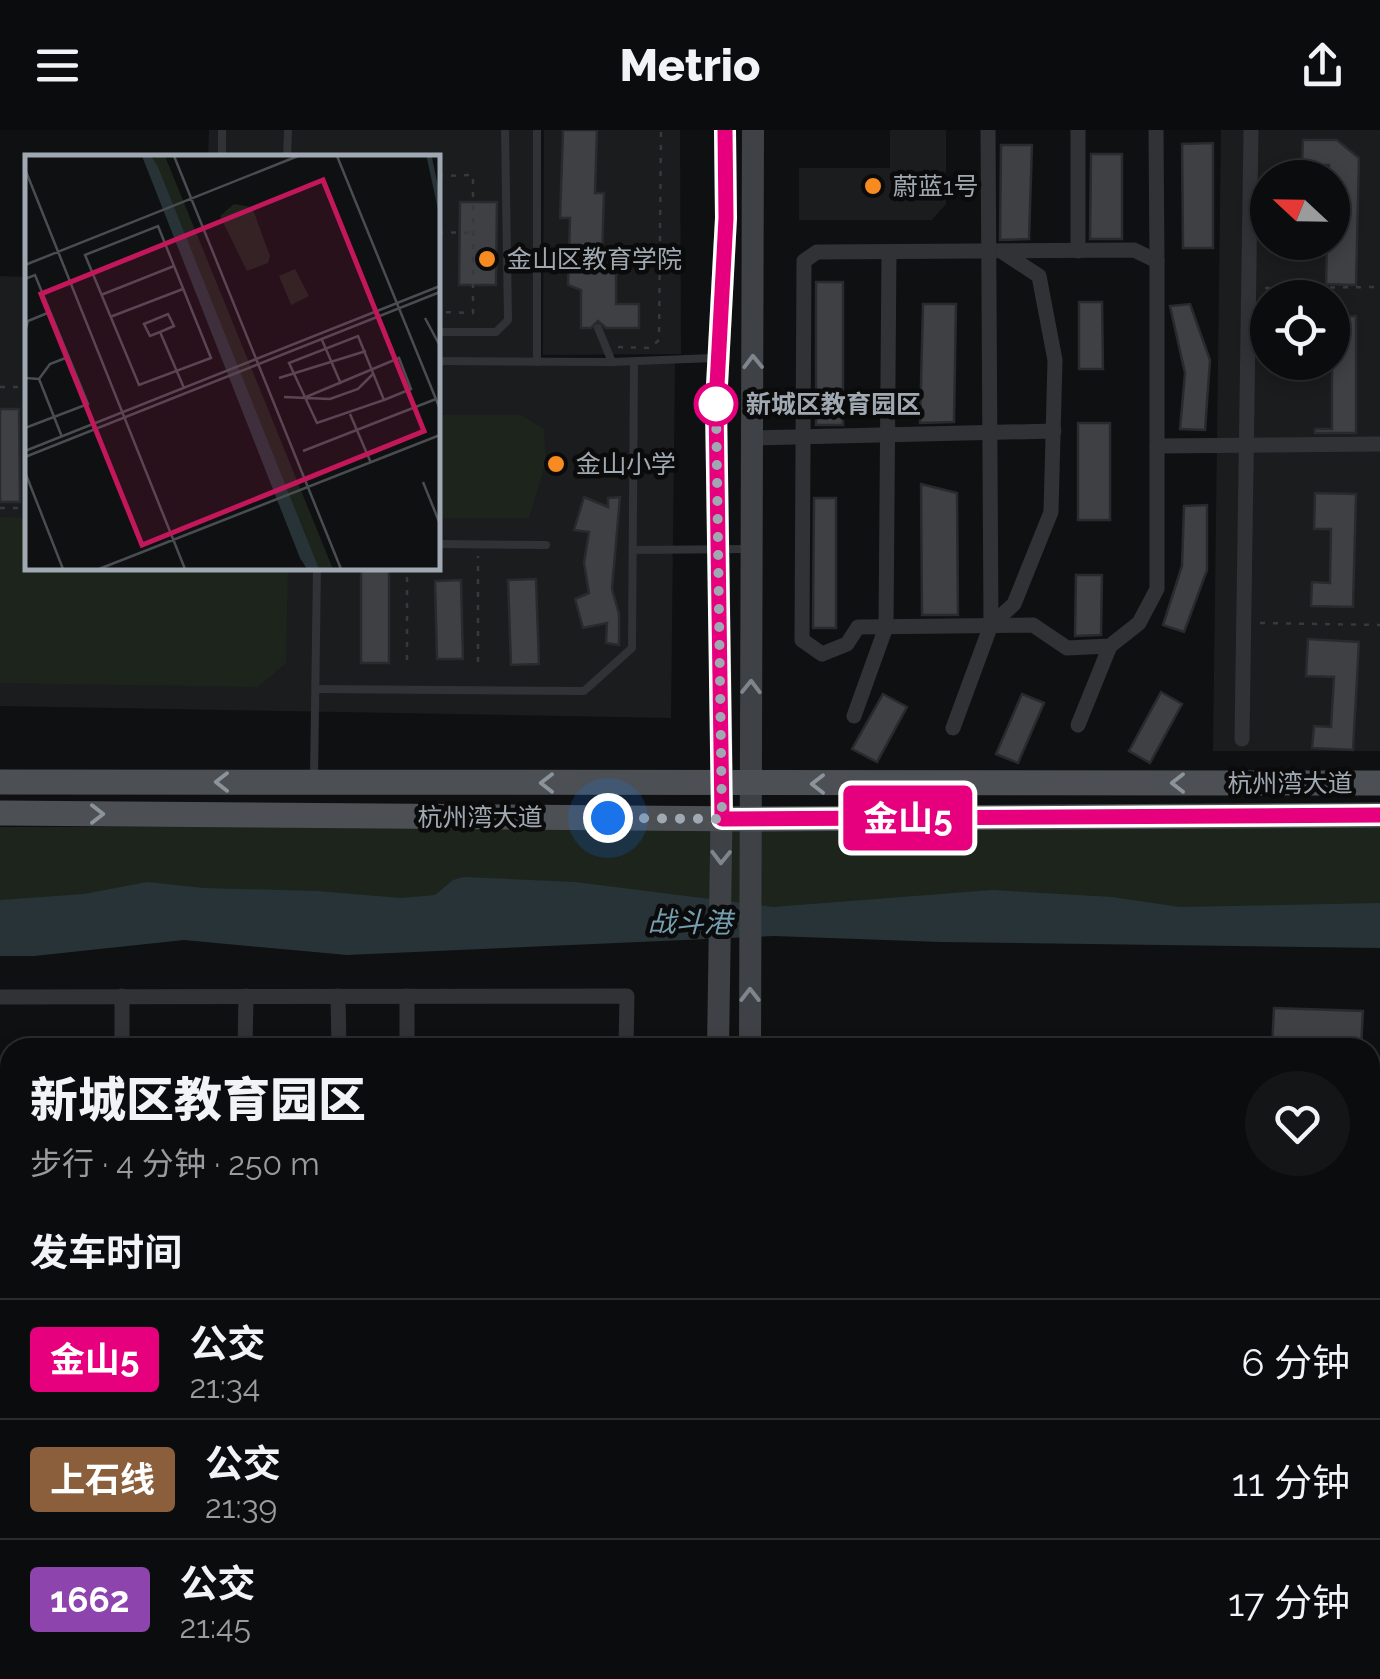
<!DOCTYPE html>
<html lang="zh">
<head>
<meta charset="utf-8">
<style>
	body { margin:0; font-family:Raleway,"Noto Sans SC",sans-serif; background:#141516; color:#f1f3f6; height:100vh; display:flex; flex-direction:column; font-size:38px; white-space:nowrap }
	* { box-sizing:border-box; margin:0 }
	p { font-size:32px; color:#9a9b9d }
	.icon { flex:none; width:55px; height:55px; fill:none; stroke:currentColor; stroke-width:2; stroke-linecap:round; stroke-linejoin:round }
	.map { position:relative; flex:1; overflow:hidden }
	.side { position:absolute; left:0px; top:908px; width:1380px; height:642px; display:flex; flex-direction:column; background:#0b0c0d; border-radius:30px 30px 0 0; box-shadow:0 5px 15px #0003,0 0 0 2px #2b2c2e }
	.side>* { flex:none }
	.badge { padding:0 20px; border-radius:8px; font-size:35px; line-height:65px }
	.needle { width:65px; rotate:292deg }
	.tools { position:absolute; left:1250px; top:30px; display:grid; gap:20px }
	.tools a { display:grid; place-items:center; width:100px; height:100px; border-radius:50%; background:#0b0c0d; box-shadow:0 5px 15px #0003,0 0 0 2px #2b2c2e; font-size:50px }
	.you { position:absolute; width:50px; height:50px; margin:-25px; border:8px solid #fff; border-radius:50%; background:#1a73e8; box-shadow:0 0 0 15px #1a73e833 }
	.map>.badge { position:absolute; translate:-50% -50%; box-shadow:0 0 0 5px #fff }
	h2 { padding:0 30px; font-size:38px; line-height:90px }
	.round { display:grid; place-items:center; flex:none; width:105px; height:105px; border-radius:52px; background:#141516 }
	.head { display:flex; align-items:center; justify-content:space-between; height:170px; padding:0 30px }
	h1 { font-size:48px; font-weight:800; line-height:75px }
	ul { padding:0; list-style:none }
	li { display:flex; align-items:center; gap:30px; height:120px; padding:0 30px; border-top:2px solid #2b2c2e }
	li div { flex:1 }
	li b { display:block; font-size:38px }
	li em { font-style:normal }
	li .badge { min-width:110px; font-weight:700; text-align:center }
	header { display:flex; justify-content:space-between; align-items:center; height:130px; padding:0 30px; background:#0b0c0d; font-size:45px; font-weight:800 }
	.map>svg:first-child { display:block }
</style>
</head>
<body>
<header><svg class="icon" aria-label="menu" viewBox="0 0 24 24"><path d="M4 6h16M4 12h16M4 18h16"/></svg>Metrio<svg class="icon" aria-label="share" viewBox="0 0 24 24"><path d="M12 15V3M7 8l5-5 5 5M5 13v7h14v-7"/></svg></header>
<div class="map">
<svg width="1380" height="1549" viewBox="0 0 1380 1549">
	<rect width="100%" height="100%" fill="#0f1011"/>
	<!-- built -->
	<g fill="#1b1c1e" fill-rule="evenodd">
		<path d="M209 0H537V231H675L671 588 0 576V146L27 147 28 438H438V28L208 27Z"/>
		<path d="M544 0H680L681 224 543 225Z"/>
		<path d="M890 0H946V74L932 90H799V38H890Z"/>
		<path d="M1221 0H1380V621H1213ZM1268 48H1332V112H1268ZM1268 168H1332V232H1268Z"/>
		<path d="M1380 1244V1549H1219V1540H1370V1245Z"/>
		<rect x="0" y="1310" width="10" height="144"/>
	</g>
	<!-- green -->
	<g fill="#1c241c">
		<rect x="23" y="282" width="5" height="87"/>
		<path d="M438 285H521L544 299 546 332 529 388H438Z"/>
		<path d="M0 387 27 388 28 438H288L286 533 258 557 0 553Z"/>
		<path d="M1380 693V775L771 783 433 770 82 769 0 774V697Z"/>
	</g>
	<!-- water -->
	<path fill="#283337" d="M464 747 575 752 773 777 992 760 1112 767 1180 777 1380 773V818L941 812 774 806 347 825 184 810 34 826H0V770L84 764 147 752 204 758 316 761 401 768 435 765 453 750Z"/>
	<!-- building -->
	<g fill="#3e4044" stroke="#292a2d" stroke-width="2.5">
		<path d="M563 0H597L595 63H604L602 131 616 136V174H639V198H606L598 191 591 198H581V160L568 155 570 88H560Z"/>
		<path d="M1303 10H1337L1359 28 1356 155 1326 154 1327 112H1332V48H1329V35H1302Z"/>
		<path d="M1213 13V118H1183L1182 14Z"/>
		<path d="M1001 15H1032L1029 109 1000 110Z"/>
		<path d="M1091 24H1122V109H1090Z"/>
		<path d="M460 72H497L496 155H459Z"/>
		<rect x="816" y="152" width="27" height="143"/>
		<path d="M1079 172H1102L1103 239H1079Z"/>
		<path d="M923 174H956L954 292 920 293Z"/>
		<path d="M1190 174 1210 230 1205 300 1180 299 1185 243 1170 176Z"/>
		<path d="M1332 186H1356V303H1315V299H1332Z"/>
		<path d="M0 279H19L20 372H0Z"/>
		<rect x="1078" y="293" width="32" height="97"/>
		<path d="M921 354 957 363 958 485H922Z"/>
		<path d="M1315 363 1356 364 1353 477 1311 476 1312 452 1330 453 1331 399H1314Z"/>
		<path d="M584 367 608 377V368L620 367 612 459 619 484V515L606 513 607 493 583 498 575 469 589 463 584 433 589 402 574 400Z"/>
		<path d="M814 368H836V498H813Z"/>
		<path d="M1207 375V440L1184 502 1163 495 1182 436 1184 376Z"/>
		<rect x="361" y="438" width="28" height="95"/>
		<path d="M1076 445H1102L1101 505 1075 506Z"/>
		<path d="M536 449 539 534 511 535 508 450Z"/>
		<path d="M461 450 463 529H437L435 451Z"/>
		<path d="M1308 509 1359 512 1353 620 1312 618 1314 596 1331 597 1334 547 1306 546Z"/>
		<path d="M1161 562 1182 574 1150 633 1129 621Z"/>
		<path d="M883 564 907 577 877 632 852 619Z"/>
		<path d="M1022 564 1044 573 1018 633 996 624Z"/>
		<path d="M1274 878 1363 881 1361 918H1272Z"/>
	</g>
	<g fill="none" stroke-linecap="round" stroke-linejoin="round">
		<!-- path -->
		<g stroke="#36393d" stroke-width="2.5" stroke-dasharray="5 8" stroke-linecap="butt">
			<path d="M438 46 473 45V183L438 182"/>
			<path d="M438 102 471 103"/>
			<path d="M1265 158 1380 157"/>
			<path d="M618 217 650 218 659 210 661 0"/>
			<path d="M0 257H28"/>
			<path d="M0 378H28"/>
			<path d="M1260 493 1380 495"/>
			<path d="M407 530V438"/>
			<path d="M478 532V426"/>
			<path d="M1370 1278H1380"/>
			<path d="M0 1351H10"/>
			<path d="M0 1427H10"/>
			<path d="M1370 1517H1380"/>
		</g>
		<!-- lane -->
		<g stroke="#303236" stroke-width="8">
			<path d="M222 28V0"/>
			<path d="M287 28 288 0"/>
			<path d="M598 198 612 232"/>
			<path d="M438 202H496L508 190 505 0"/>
			<path d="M438 231 612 232 713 228"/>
			<path d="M537 232V0"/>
			<path d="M438 414 546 415"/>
			<path d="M633 420 748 419"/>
			<path d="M316 559 584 561 632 518 634 232"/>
			<path d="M314 648 317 438"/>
		</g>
		<!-- street -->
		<g stroke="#303236" stroke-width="15">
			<path d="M1156 0 1157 131"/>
			<path d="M1134 120 1157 131V459L1139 493 1110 516 1067 518 1033 495 858 497 847 514 822 524 802 510 804 131 817 122Z"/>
			<path d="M1078 121V0"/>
			<path d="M753 308 1054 301"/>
			<path d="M1157 316 1380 314"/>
			<path d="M991 495 1014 474 1051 382 1055 230 1039 146 1004 123"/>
			<path d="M854 586 886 497 889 122"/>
			<path d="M1078 595 1110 516"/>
			<path d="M953 598 991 495 988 0"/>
			<path d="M1242 609 1251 0"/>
			<path d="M338 866 339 918"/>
			<path d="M407 866V918"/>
			<path d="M0 867 627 866 626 918"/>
			<path d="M122 918V866"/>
			<path d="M245 918 246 866"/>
			<path d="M0 1268H10"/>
			<path d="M469 1540V1549"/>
			<path d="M0 1541 132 1540"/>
			<path d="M232 1549V1540"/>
			<path d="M352 1549V1540"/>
			<path d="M608 1549V1540"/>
		</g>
		<!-- secondary -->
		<g stroke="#3e4246" stroke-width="22">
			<path d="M718 918 722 654 716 274 726 88 725 0"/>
			<path d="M750 918 753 0"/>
			<path d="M0 1386H10"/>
			<path d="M1370 1393H1380"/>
			<path d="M713 1549 714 1540"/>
			<path d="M745 1549 746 1540"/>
		</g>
		<!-- primary -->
		<g stroke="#4c5055" stroke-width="25">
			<path d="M0 652 1380 653"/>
			<path d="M0 683 750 689 1380 685"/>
		</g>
	</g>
	<!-- one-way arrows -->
	<defs><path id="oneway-chevron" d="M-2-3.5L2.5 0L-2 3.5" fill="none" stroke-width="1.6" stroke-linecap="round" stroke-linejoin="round" transform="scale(2.5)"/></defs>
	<g stroke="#7e858c">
		<use href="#oneway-chevron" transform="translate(753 232) rotate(-91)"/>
		<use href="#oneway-chevron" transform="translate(751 557) rotate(-89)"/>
		<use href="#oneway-chevron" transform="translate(721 727) rotate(91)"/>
		<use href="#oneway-chevron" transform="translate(750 865) rotate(-90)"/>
	</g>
	<g stroke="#8b939b">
		<use href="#oneway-chevron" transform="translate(222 652) rotate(-180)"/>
		<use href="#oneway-chevron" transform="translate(547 653) rotate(-180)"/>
		<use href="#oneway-chevron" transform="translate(1178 653) rotate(180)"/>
		<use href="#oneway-chevron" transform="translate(818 654) rotate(180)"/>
		<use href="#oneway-chevron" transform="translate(97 684)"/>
	</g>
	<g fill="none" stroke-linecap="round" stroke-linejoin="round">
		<!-- line casing -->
		<g stroke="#fff" stroke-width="22">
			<path id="line" d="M725 0 726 88 716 274 722 689 1380 685"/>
		</g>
		<!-- line -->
		<use href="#line" stroke="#e6007e" stroke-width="15"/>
		<!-- walk -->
		<path stroke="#a0a9b2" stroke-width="10" stroke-dasharray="0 18" d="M608 688 722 689 716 274"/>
	</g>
	<!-- markers -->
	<g fill="#f78b21" stroke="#0b0b0c" stroke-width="4">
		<circle cx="873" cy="56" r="10"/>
		<circle cx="487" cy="129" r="10"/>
		<circle cx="556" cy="334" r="10"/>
	</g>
	<circle fill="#fff" stroke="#e6007e" stroke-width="5" cx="716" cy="274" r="20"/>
	<g text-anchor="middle" stroke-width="9" stroke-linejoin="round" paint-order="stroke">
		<!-- poi labels -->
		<g font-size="25" fill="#a0a9b2" stroke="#0b0b0c" text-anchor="start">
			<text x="893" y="65">蔚蓝1号</text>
			<text x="507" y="138">金山区教育学院</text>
			<text x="576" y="343">金山小学</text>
		</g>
		<!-- stop labels -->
		<g font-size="25" font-weight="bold" fill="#a0a9b2" stroke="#0b0b0c" text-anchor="start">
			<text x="746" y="283">新城区教育园区</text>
		</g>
		<!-- street labels -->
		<g font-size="25" fill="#a0a9b2" stroke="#0b0b0c">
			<text x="1290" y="662">杭州湾大道</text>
			<text x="480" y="696">杭州湾大道</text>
		</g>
		<!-- water labels -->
		<g font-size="28" font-style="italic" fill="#759eb0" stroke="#0b0b0c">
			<text transform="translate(690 792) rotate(1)" y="10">战斗港</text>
		</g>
	</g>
	<!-- overview -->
	<g transform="translate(25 25)">
		<rect width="415" height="415" fill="#0f1011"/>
		<path d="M125 1H140L308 414H293L286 405ZM209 49 227 52 245 101 243 108 222 116 195 61ZM270 114 284 141 266 150 254 121Z" fill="#1c241c"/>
		<path d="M117 1H126L133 12 294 414H282L275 403Z" fill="#283337"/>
		<path fill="none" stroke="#283337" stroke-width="5" d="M404 1 415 52"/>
		<path fill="none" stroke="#494d51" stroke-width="2.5" d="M149 1 316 414M312 1 415 254M0 14 160 414M133 71 186 203 114 230 60 100ZM0 110 273 1M0 124 10 120 63 249 0 273M76 140 149 111M85 162 158 134M400 163 415 191M0 177 3 166 25 157M135 177 125 181 119 169 143 159 149 171 135 177 159 233M333 181 359 245 292 268 264 208ZM297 185 316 229M0 223 14 224 25 209 43 202M254 223 341 196M14 224 37 282M259 242 305 244 333 234 349 218M281 242 374 203 386 234 359 245M325 259 346 308M0 296 415 131M278 296 411 244M0 302 415 137M0 317 38 414M398 327 415 369M74 414 415 280"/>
		<path fill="#c2185b" fill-opacity="0.15" stroke="#c2185b" stroke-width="5" d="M298 25 399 276 117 390 16 139Z"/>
		<rect width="415" height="415" fill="none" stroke="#a0a9b2" stroke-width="5"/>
	</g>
</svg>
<div class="tools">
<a><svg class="needle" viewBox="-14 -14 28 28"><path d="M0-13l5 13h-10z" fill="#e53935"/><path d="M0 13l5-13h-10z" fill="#9a9b9d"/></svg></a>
<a><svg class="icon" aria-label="locate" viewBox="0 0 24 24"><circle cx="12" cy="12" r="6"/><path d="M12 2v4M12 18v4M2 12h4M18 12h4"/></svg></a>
</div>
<div class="you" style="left:608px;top:688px"></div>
<b class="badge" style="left:908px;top:688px;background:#e6007e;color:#fff">金山5</b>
<section class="side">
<div class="head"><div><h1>新城区教育园区</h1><p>步行 · 4 分钟 · 250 m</p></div><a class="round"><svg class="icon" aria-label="heart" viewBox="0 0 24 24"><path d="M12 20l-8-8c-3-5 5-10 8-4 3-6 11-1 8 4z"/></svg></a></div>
<h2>发车时间</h2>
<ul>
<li><span class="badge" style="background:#e6007e;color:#fff">金山5</span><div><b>公交</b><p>21:34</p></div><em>6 分钟</em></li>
<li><span class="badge" style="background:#8b5e3c;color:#fff">上石线</span><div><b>公交</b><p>21:39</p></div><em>11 分钟</em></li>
<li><span class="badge" style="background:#8e44ad;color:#fff">1662</span><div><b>公交</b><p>21:45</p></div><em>17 分钟</em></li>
</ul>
</section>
</div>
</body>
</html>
